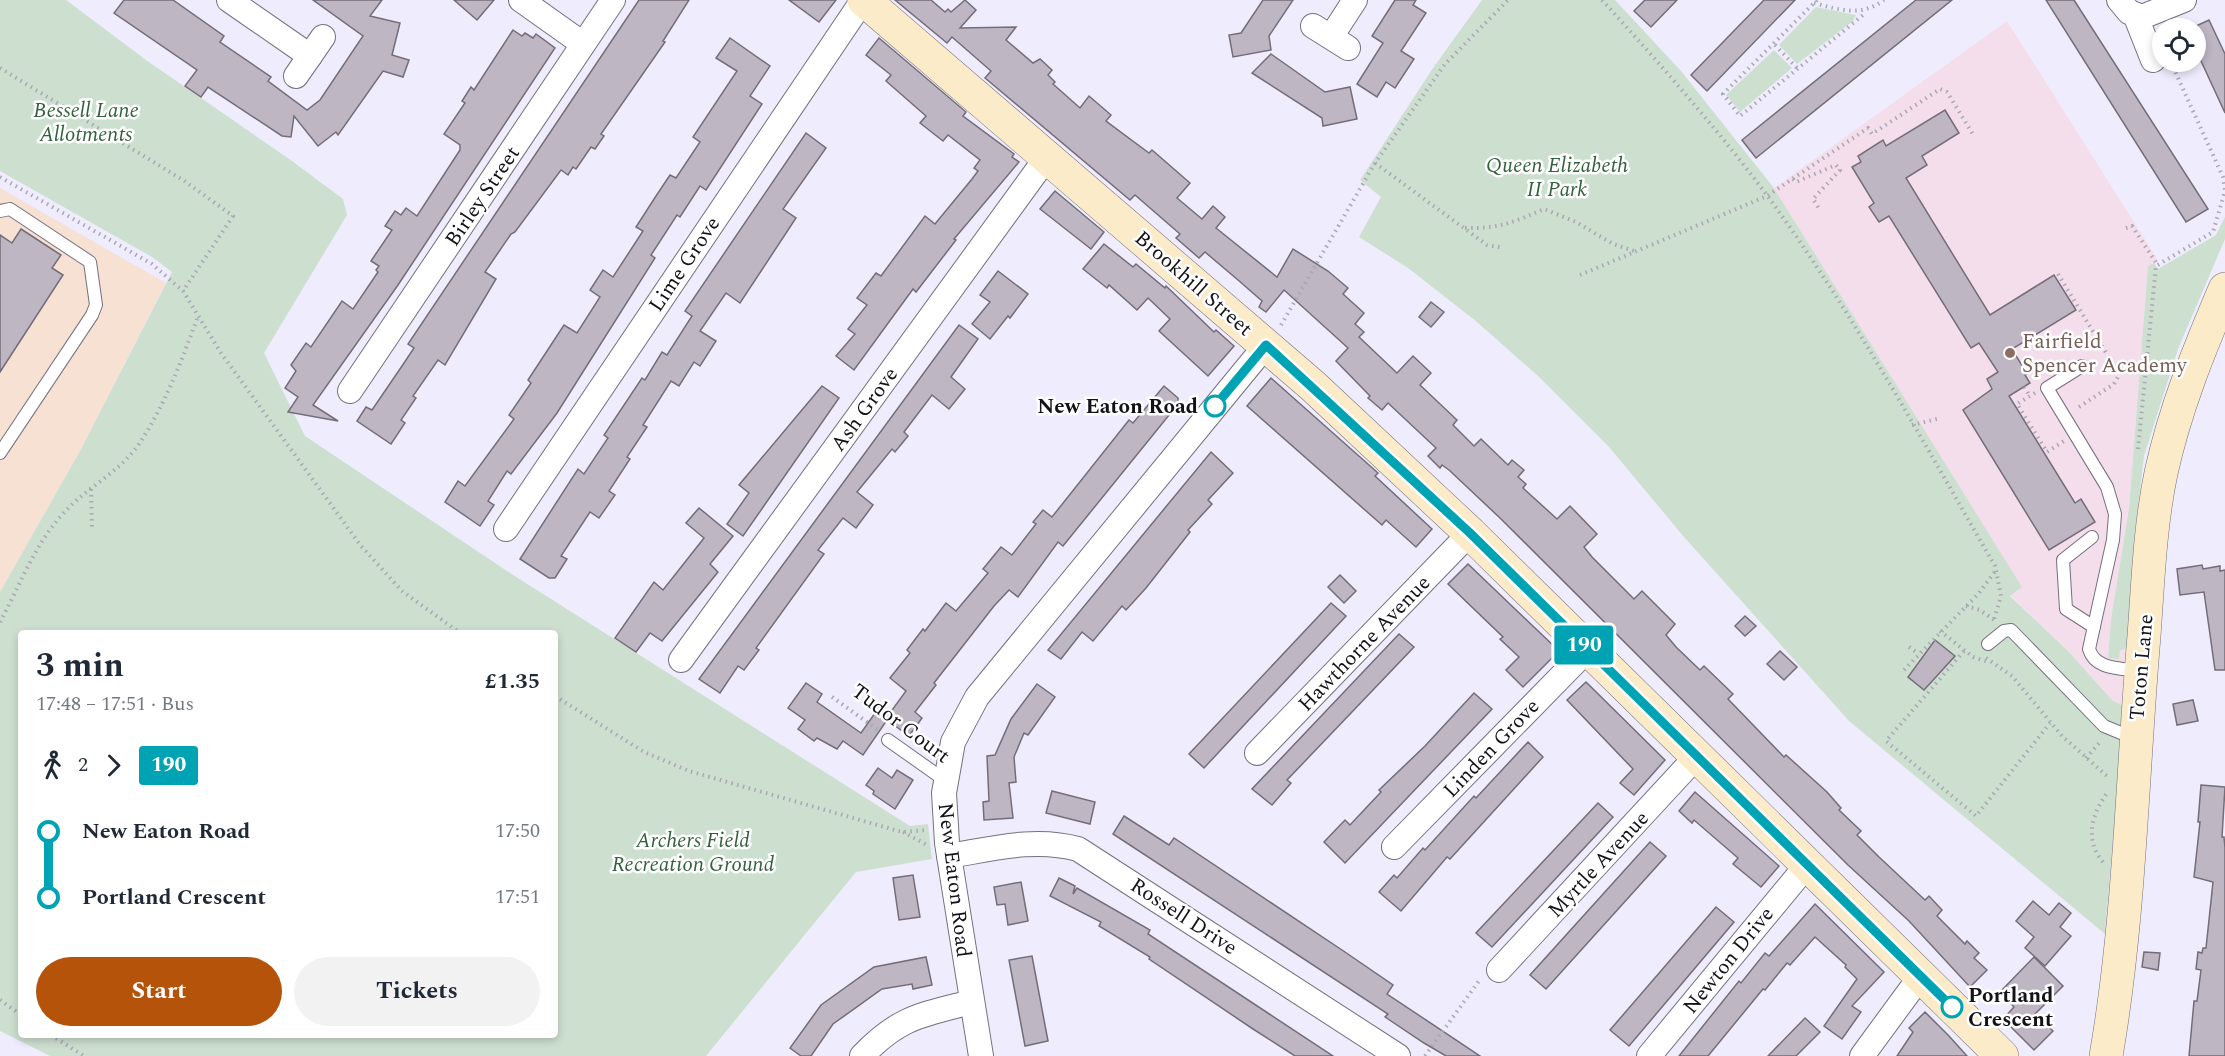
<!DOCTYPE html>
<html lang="en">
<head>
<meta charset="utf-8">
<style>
	body { margin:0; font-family:Spectral,serif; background:#f2f2f3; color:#1f2937; height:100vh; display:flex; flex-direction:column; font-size:22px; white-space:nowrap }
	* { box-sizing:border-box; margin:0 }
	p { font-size:20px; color:#747a83 }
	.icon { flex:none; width:33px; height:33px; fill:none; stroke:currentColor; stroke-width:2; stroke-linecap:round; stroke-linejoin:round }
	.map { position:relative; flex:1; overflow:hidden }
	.drawer { position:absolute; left:18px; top:630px; width:540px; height:408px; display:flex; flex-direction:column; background:#fff; border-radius:6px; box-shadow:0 3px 9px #0003 }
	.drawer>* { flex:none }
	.badge { padding:0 12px; border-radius:4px; font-size:21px; line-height:39px }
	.controls { position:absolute; left:2152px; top:18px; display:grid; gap:12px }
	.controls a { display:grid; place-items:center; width:54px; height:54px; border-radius:50%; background:#fff; box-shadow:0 3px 9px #0003; font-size:30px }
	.map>.badge { position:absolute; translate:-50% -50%; box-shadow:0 0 0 3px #fff }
	.legs { display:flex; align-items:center; gap:9px; height:66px; padding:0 18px; font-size:20px }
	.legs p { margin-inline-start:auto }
	.summary { display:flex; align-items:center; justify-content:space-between; height:102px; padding:0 18px }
	h1 { font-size:33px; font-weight:700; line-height:45px }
	.cta { display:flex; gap:12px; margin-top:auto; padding:12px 18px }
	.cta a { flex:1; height:69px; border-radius:36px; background:#b45309; color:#fff; font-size:24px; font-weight:700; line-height:69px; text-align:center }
	.cta a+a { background:#f2f2f3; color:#1f2937 }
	ul { padding:0 18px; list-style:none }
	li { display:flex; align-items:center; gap:21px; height:66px; font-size:22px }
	li i { display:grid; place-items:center; width:9px; height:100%; margin:0 8px; background:currentColor }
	li i::after { content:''; width:15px; height:15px; margin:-8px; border:4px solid; border-radius:50%; background:#fff }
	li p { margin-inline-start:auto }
	li:first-child i { background:linear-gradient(#0000 50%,currentColor 0) }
	li:last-child i { background:linear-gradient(currentColor 50%,#0000 0) }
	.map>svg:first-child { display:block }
</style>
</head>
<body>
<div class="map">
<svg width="2225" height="1056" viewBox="0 0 2225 1056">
	<rect width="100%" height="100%" fill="#efedfd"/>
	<!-- industrial -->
	<path fill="#f6e1d3" d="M0 188 166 283 80 451 0 592Z"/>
	<!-- education -->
	<path fill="#f5deeb" d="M2007 21 2158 260 2148 267 2129 508 2111 619 2108 658 2129 647 2124 706 2113 701 2067 650 2010 595 2021 586 1774 188Z"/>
	<!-- green -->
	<g fill="#cde0d0" fill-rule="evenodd">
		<path d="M0 0H66L146 60 292 161 343 199 347 215 264 353 305 436 510 573 910 826 928 824 932 859 856 872 706 1056H50L0 1031V592L80 451 172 272 152 257 0 171ZM21 633H555V1035H21Z"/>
		<path d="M1482 0H1615L1681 71 1774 188 2022 587 2010 596 2067 650 2113 701 2124 706 2105 934 1849 721 1684 537 1609 447 1538 376 1477 322 1408 268 1359 237 1381 197 1360 180 1433 68Z"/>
		<path d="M1816 7 1856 15 1853 21 1797 64 1779 45Z"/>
		<path d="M1774 50 1792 68 1740 112 1726 95Z"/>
		<path d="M2225 217V239L2178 349 2144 456 2134 543 2129 647 2120 651 2119 659 2108 658 2111 619 2129 508 2148 266 2154 263 2158 269 2216 235Z"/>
	</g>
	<!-- building -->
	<g fill="#beb6c3" stroke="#746d79" stroke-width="1.5">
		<path d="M124 0H173L224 36 220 42 271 77 268 81 307 110 320 100 363 36 313 0H382L370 16 400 23 392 55 409 60 403 77 383 71 338 135 336 132 318 146 294 116 291 137 282 136 208 87 201 97 185 86 197 70 114 13Z"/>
		<path d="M454 0H494L477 20Z"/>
		<path d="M639 0H689L663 41 665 42 601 134 604 136 595 149 591 147 576 169 573 167 568 175 561 170 515 232 511 234 485 272 496 279 445 365 438 360 413 396 416 398 401 420 405 423 391 444 357 421 366 407 372 410 402 366 414 348 408 344Z"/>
		<path d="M789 0H836L819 22Z"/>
		<path d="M895 0H931L945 12 948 9 951 12 965 0 976 10 960 28 1016 27 1006 40 1033 63 1040 59 1052 70 1048 75 1055 82 1053 84 1080 108 1089 96 1111 115 1106 121 1149 153 1152 150 1190 183 1177 198 1202 219 1213 206 1225 217 1216 228 1277 277 1293 249 1328 271 1348 288 1343 294 1364 313 1355 324 1364 332 1359 337 1397 373 1413 356 1431 373 1420 385 1457 420 1453 425 1474 446 1481 439 1508 465 1512 460 1524 470 1518 477 1526 484 1523 488 1557 519 1570 506 1597 534 1584 547 1592 557 1634 599 1642 591 1675 624 1666 635 1676 647 1700 670 1704 666 1733 694 1728 699 1784 757 1786 755 1827 792 1841 808 1839 810 1861 831 1857 835 1879 857 1925 900 1929 896 1942 910 1937 916 1965 944 1967 941 1979 953 1974 958 1987 970 1970 987 1909 921 1848 865 1500 518 1449 470 1442 465 1440 468 1428 456 1436 448 1388 403 1382 410 1368 398 1370 396 1336 361 1348 348 1284 290 1266 312 1259 307 1262 301 1238 280 1205 252 1199 258 1176 238 1180 234 1135 195 1130 200 985 78 991 71 952 37 947 43Z"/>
		<path d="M1263 0H1293L1269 36 1271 50 1233 57 1229 35 1241 33Z"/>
		<path d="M1395 0H1416L1413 5 1426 13 1401 51 1414 59 1395 88 1386 82 1377 97 1357 84 1383 43 1372 36Z"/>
		<path d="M1645 0H1677L1651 27 1634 11Z"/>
		<path d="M1764 0H1795L1707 91 1691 75Z"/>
		<path d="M1916 0H1952L1756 158 1742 140Z"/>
		<path d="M2046 0H2074L2208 209 2186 222Z"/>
		<path d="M2209 20 2225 54V113L2196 50V26Z"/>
		<path d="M513 30 522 36 525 33 533 38 536 34 555 48 398 285 313 405 338 421 288 412 298 397 285 388 296 371 291 365 306 343 311 347 342 301 353 309 378 272 376 270 379 266 371 261 392 230 385 226 395 211 401 215 406 208 417 216 460 150V145L444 134 465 103 462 101 471 87 474 90Z"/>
		<path d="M730 38 770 66 750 96 762 104 706 190 700 186 680 217 677 215 651 255 655 258 557 413 511 474 507 471 488 501 494 505 480 526 445 502 458 481 465 486 514 419 509 415 531 383 528 380 564 325 577 333 600 297 590 290 603 270 613 277 643 231 636 227 656 196 670 175 676 178 700 142 693 137 737 71 716 58Z"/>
		<path d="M879 38 966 112 963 116 1014 154 1012 157 1019 162 954 239 956 240 916 292 913 289 854 370 836 356 855 334 848 329 867 305 857 298 876 273 881 276 925 216 935 224 972 179 978 171 974 168 980 160 948 135 943 141 920 123 926 116 886 81 891 75 866 55Z"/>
		<path d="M1271 54 1325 92 1350 87 1357 119 1323 126 1322 118 1252 73Z"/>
		<path d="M1945 110 1959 133 1922 156 1927 165 1906 178 1990 315 2054 275 2076 310 2012 349 2027 374 2025 375 2030 383 2009 396 2075 503 2081 499 2095 522 2049 550 1963 410 1992 389 1987 379 1998 372 1979 343 1971 348 1889 216 1879 222 1869 207 1874 203 1852 167 1861 162 1858 156 1883 140 1886 146Z"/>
		<path d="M806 133 826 148 783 209 796 218 740 303 726 293 700 331 716 341 700 366 694 362 679 386 671 381 643 425 647 427 627 457 630 459 609 491 615 495 599 518 590 512 561 556 567 559 555 578H549L520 559 578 469 584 474 608 438 604 435 642 378 645 380 662 352 667 355 692 316 685 311Z"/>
		<path d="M1055 191 1104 232 1091 249 1040 209Z"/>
		<path d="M21 229 61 255 52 268 63 275 0 372V235L12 243Z"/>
		<path d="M1104 244 1133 267 1136 264 1165 288 1166 286 1214 332 1216 330 1234 346 1208 376 1159 331 1170 319 1148 298 1137 310 1109 285 1107 288 1083 269Z"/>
		<path d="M998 271 1028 294 1010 318 1008 316 990 339 972 324 990 302 980 295Z"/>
		<path d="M1431 302 1444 312 1431 327 1419 317Z"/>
		<path d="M959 325 978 339 951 377 965 389 949 409 932 395 904 432 908 436 895 452 892 449 857 492 873 505 856 528 843 518 818 550 824 554 756 648 759 650 744 670 738 666 720 693 699 679Z"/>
		<path d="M1271 378 1378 473 1375 476 1432 529 1416 547 1386 520 1382 525 1247 406Z"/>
		<path d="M822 386 839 398 743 536 727 524 749 493 739 485Z"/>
		<path d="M1164 386 1178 398V404L1063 546 1058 542 1018 597 1009 590 994 606 934 683 936 685 915 712 922 718 909 736 887 720 863 755 843 741 837 749 817 738 814 741 798 729 805 720 788 708 806 683 822 694 817 702 861 733 880 706 890 713 906 691 890 678 910 653 907 650 923 629 925 631 946 603 956 611 988 573 983 569 1001 547 1012 555 1036 524 1033 522 1043 510 1052 517 1129 420 1133 423Z"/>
		<path d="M1211 452 1233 473 1208 500 1212 504 1188 530 1190 532 1146 588 1126 610 1122 606 1093 641 1082 632 1061 659 1048 650Z"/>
		<path d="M699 508 733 536 710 564 718 572 662 641 650 633 636 652 615 638 654 582 663 590 704 538 686 523Z"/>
		<path d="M1468 564 1559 651 1523 687 1506 670 1519 657 1500 639 1503 637 1448 584Z"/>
		<path d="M2202 565 2203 569 2220 566V571L2225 570V670H2215L2204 592 2180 595 2177 569Z"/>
		<path d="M1340 575 1356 591 1344 603 1328 587Z"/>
		<path d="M1331 603 1346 616 1204 768 1189 754Z"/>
		<path d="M1745 616 1756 626 1745 636 1735 626Z"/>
		<path d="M1399 634 1414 647 1287 780 1291 783 1272 805 1252 789Z"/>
		<path d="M1935 640 1955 656 1924 690 1908 677Z"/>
		<path d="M1780 651 1797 667 1784 680 1767 664Z"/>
		<path d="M1586 682 1665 760 1634 795 1620 783 1633 769 1567 700Z"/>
		<path d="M1037 684 1055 697 1028 735 1024 733 1014 757 1016 782 1009 783 1013 818 984 820 983 802 989 801 987 756 995 755 1011 719Z"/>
		<path d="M1474 693 1492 709 1345 863 1324 842 1345 820 1350 825 1381 792 1379 790 1425 746Z"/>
		<path d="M2193 700 2198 721 2177 725 2173 704Z"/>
		<path d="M1528 742 1543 757 1450 859 1447 857 1401 911 1379 892 1394 875 1397 878 1423 848 1425 850 1474 796 1476 798Z"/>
		<path d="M878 768 892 778 897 770 913 780 895 809 873 794 874 791 866 785Z"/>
		<path d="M2201 785 2225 787 2222 837H2224L2225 848V1056H2189L2194 1001H2197L2201 970 2196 969 2198 952 2202 953 2203 948H2206L2213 882 2194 877 2200 822H2198Z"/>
		<path d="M1052 791 1095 802 1090 824 1046 813Z"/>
		<path d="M1695 792 1779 866 1761 887 1733 864 1738 858 1694 820 1692 823 1679 811Z"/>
		<path d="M1598 803 1613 817 1492 947 1476 933Z"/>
		<path d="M1124 816 1169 845 1174 838 1345 952 1393 985 1387 994 1480 1056H1446L1424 1043 1385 1017 1388 1014 1113 834Z"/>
		<path d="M1650 842 1666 856 1546 989 1530 975Z"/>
		<path d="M913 875 920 917 899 920 893 878Z"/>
		<path d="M1059 878 1075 886 1073 894 1077 888 1150 930 1148 934 1333 1056H1295L1253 1029 1149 959 1150 957 1099 926 1101 922 1050 896Z"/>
		<path d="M1021 882 1028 921 1008 925 1005 904 997 905 994 887Z"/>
		<path d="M2033 901 2049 915 2059 903 2071 913 2060 927 2071 936 2045 966 2025 948 2034 937 2016 921Z"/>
		<path d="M1815 904 1884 972 1852 1006 1861 1012 1842 1039 1824 1026 1857 979 1845 967 1846 965 1815 937 1790 965 1787 963 1765 990 1763 989 1708 1056H1679L1739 981 1741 983 1765 953 1769 956Z"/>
		<path d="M1716 907 1734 922 1629 1046 1610 1030Z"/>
		<path d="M2144 952 2160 953 2158 970 2142 967Z"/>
		<path d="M1032 956 1048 1041 1025 1046 1009 960Z"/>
		<path d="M926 957 932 985 913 989 912 984 882 989 833 1024 811 1056H801L790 1048 821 1005 874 967Z"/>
		<path d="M2034 957 2063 986 2035 1014 2053 1031 2034 1050 2003 1019 2014 1007 2000 992Z"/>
		<path d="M1925 1012 1949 1036 1967 1056H1897L1913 1032 1909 1028Z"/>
		<path d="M1805 1018 1820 1032 1796 1056H1768Z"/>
	</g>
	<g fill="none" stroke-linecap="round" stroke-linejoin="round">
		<!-- lane casing -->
		<g stroke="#73717f" stroke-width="14">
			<g id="lane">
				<path d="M0 211 10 209 90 262 96 305 92 315 0 453"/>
				<path d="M2082 366 2047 388 2107 487 2115 514 2113 540 2089 649C2095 670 2121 668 2140 671"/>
				<path d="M2092 537 2063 560 2066 609 2094 627"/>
				<path d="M1988 644 2004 631 2011 630 2104 726 2121 733 2134 734"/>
				<path d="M888 740 946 781"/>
			</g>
		</g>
		<!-- street casing -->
		<g stroke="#73717f" stroke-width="26">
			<g id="street">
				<path d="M229 0 310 56"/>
				<path d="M521 0 583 44"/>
				<path d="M2119 0 2129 12 2142 17 2184 0"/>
				<path d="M2136 17 2153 60"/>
				<path d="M1313 26 1348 48"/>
				<path d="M1331 37 1355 0"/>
				<path d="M296 76 323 37"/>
				<path d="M350 391 613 0"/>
				<path d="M506 529 863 0"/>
				<path d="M681 660 1047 157"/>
				<path d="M1257 753 1470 533"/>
				<path d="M1394 847 1588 649"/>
				<path d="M949 856C992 849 1035 837 1078 849L1398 1056"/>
				<path d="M1499 970 1696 757"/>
				<path d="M862 1056C899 1017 921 1015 971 1002"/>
				<path d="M981 1056 947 843 944 793 953 742 977 697 1266 345"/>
				<path d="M1649 1056 1807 865"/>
				<path d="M1862 1056 1920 977"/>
			</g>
		</g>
		<!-- secondary casing -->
		<g stroke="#73717f" stroke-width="34">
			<g id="secondary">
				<path d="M864 0 1313 386 1470 533 2002 1056"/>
				<path d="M2106 1056C2130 918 2132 775 2144 636 2148 581 2150 526 2161 473 2175 409 2199 350 2225 289"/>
			</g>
		</g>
		<!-- path -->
		<g stroke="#a9a7b4" stroke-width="4" stroke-dasharray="1.5 4.5" stroke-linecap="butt">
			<path d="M1602 0C1659 63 1715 126 1766 194 1851 309 1923 442 1995 566L2001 596 1994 619"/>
			<path d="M1817 0 1723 94 1740 116 1863 15 1862 11"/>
			<path d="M1814 3C1840 10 1861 17 1884 0"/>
			<path d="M1775 45 1797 68"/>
			<path d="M2173 67 2223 177 2225 190"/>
			<path d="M0 68 183 180 233 216 183 291"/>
			<path d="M1375 163 1487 245 1503 248"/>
			<path d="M0 177 152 264 183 291 221 353 361 546 402 591 460 633"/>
			<path d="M1793 179 1796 182 1836 165 1840 170 1813 199 1820 210"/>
			<path d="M1465 228C1498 229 1515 222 1544 209L1576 222 1613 244 1634 251"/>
			<path d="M2126 228 2132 226 2157 264"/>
			<path d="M2058 274 2116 369 2118 377 2114 384 2076 409"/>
			<path d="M1580 275 1767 196 1868 128 1872 134 1940 89 1947 92 1974 136"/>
			<path d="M1281 325 1375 163 1445 64 1508 0"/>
			<path d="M2024 387 2030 396"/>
			<path d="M2035 393 2017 404 2047 452 2064 441"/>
			<path d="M1912 425 1937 419"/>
			<path d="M2138 449 2156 266 2213 232 2225 191"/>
			<path d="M91 489 92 530"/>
			<path d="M1966 606 1980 610 1994 620"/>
			<path d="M0 622C19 587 35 544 62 515 85 488 119 473 139 444 165 405 181 362 197 319"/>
			<path d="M1940 631 1973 657 1989 662"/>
			<path d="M1909 647 1919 654"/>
			<path d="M1964 651 1886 741 1976 816 2050 723"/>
			<path d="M1986 658 2012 676 2062 736 2109 778"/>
			<path d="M1904 670 1979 593 1996 570"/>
			<path d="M555 696 644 752 689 771 902 832 927 830"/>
			<path d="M832 697 878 730"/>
			<path d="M2086 758 2101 741"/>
			<path d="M903 832 927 845"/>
			<path d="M2103 862C2084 839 2092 814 2107 793"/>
			<path d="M0 1000 21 1015"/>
			<path d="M51 1035 84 1056"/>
			<path d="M1425 1056 1481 978"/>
		</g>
		<!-- lane -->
		<use href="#lane" stroke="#fff" stroke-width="12"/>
		<!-- street -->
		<use href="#street" stroke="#fff" stroke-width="24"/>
		<!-- secondary -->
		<use href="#secondary" stroke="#fbebc8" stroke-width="33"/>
	</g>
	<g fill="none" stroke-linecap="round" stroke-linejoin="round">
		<!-- line-1 casing -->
		<g stroke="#fff" stroke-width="14">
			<path id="line-1" d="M1215 406 1266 345 1470 533 1952 1007"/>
		</g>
		<!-- line-1 -->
		<use href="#line-1" stroke="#00a3b4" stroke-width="9"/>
	</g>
	<!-- markers -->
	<circle fill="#8d6e63" stroke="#fff" stroke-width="2" cx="2010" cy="353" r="6"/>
	<g fill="#fff" stroke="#00a3b4" stroke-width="3">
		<circle cx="1215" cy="406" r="10"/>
		<circle cx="1952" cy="1007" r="10"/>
	</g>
	<g text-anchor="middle" stroke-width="5" stroke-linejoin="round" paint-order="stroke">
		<!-- park labels -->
		<g font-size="21" font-style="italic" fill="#33603d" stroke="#fff">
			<text x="86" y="117">Bessell Lane<tspan x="86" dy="24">Allotments</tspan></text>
			<text x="1557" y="172">Queen Elizabeth<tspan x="1557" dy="24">II Park</tspan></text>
			<text x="693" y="847">Archers Field<tspan x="693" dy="24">Recreation Ground</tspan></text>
		</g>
		<!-- street labels -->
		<g font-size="21" fill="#131217" stroke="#fff">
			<text transform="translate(482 196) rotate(-56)" y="7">Birley Street</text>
			<text transform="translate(684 264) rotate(-56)" y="7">Lime Grove</text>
			<text transform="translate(1194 283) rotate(41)" y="7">Brookhill Street</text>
			<text transform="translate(864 409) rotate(-54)" y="7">Ash Grove</text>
			<text transform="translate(1364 643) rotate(-46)" y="7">Hawthorne Avenue</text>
			<text transform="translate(2141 667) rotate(-85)" y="7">Toton Lane</text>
			<text transform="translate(901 723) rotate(37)" y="7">Tudor Court</text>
			<text transform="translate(1491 748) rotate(-46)" y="7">Linden Grove</text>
			<text transform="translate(1598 864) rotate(-47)" y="7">Myrtle Avenue</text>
			<text transform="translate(955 880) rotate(83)" y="7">New Eaton Road</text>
			<text transform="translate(1184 916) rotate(33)" y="7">Rossell Drive</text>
			<text transform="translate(1728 960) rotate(-51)" y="7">Newton Drive</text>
		</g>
		<!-- education labels -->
		<g font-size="21" fill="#785e54" stroke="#fff" text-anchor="start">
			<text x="2022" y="348">Fairfield<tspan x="2022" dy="24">Spencer Academy</tspan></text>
		</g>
		<!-- stop labels -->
		<g font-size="21" font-weight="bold" fill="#131217" stroke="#fff" text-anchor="end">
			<text x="1198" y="413">New Eaton Road</text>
			<text x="1968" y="1002" text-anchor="start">Portland<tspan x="1968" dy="24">Crescent</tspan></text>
		</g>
	</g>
</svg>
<div class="controls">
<a><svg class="icon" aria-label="locate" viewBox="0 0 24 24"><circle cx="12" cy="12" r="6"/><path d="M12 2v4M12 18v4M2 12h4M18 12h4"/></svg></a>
</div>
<b class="badge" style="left:1584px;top:645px;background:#00a3b4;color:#fff">190</b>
<section class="drawer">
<div class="summary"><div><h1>3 min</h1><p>17:48 – 17:51 · Bus</p></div><b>£1.35</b></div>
<div class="legs"><svg class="icon" aria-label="walk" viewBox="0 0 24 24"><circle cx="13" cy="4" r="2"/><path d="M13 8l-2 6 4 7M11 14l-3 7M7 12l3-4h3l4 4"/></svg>2<svg class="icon" aria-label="forward" viewBox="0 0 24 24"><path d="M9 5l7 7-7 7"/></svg><b class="badge" style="background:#00a3b4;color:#fff">190</b></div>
<ul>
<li><i style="color:#00a3b4"></i><b>New Eaton Road</b><p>17:50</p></li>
<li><i style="color:#00a3b4"></i><b>Portland Crescent</b><p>17:51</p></li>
</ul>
<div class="cta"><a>Start</a><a>Tickets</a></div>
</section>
</div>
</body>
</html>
